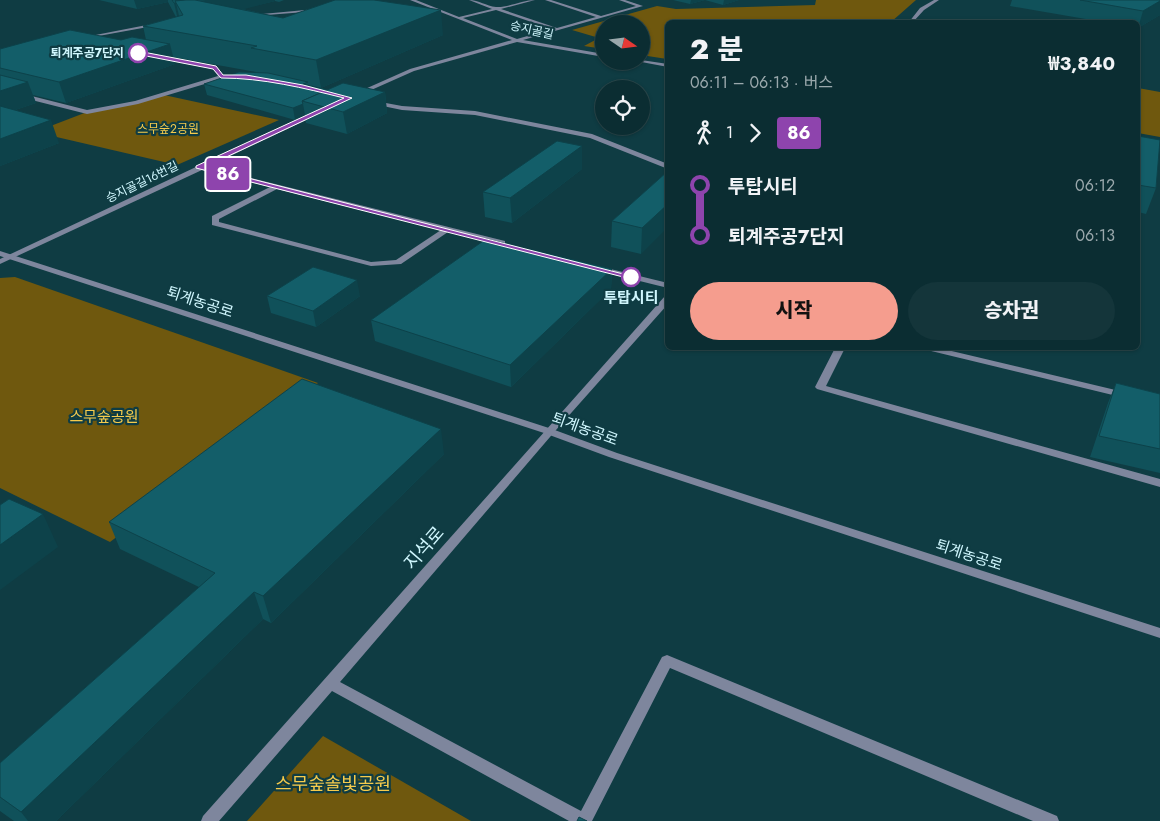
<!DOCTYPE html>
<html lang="ko">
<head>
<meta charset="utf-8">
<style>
	body { margin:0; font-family:Jost,"Noto Sans KR",sans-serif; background:#14353a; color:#f1f3f6; height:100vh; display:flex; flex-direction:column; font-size:19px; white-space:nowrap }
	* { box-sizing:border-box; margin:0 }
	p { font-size:16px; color:#9aa8ac }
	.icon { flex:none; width:28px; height:28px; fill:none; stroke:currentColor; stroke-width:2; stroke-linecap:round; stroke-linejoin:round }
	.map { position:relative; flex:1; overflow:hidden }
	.side { position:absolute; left:665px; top:20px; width:475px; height:330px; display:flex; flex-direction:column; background:#0b2d32; border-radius:8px; box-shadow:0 1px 4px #0004,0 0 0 1px #2b494d }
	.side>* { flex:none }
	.badge { padding:0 10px; border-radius:4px; font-size:18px; line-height:32px }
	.needle { width:32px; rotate:104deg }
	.fabs { position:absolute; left:595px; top:15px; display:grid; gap:10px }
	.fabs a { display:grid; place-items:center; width:55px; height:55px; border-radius:50%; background:#0b2d32; box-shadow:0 1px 4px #0004,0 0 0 1px #2b494d; font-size:25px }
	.map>.badge { position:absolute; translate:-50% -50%; box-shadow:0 0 0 2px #fff }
	.legs { display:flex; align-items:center; gap:8px; height:55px; padding:0 25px; font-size:16px }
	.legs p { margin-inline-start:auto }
	.overview { display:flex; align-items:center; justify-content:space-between; height:85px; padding:0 25px }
	h1 { font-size:28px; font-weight:800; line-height:38px }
	.cta { display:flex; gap:10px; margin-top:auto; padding:10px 25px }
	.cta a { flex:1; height:58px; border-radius:30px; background:#f59d8e; color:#111; font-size:20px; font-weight:800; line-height:58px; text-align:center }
	.cta a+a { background:#14353a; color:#f1f3f6 }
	ul { padding:0 25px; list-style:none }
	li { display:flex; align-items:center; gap:18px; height:50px; font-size:19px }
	li i { display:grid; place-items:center; width:8px; height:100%; margin:0 6px; background:currentColor }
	li i::after { content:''; width:12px; height:12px; margin:-6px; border:4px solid; border-radius:50%; background:#0b2d32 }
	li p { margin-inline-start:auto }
	li:first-child i { background:linear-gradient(#0000 50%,currentColor 0) }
	li:last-child i { background:linear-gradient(currentColor 50%,#0000 0) }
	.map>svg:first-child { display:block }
</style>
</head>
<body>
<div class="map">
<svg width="1160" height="821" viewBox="0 0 1160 821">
	<rect width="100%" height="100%" fill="#0f3c43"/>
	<!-- green -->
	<g fill="#6f580e">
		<path d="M816 0H916L891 22H668L667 59 641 55V24H604V49L584 46 599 38 572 30 657 6 676 9 815 5Z"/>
		<path d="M1138 88 1160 92V137L1138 133Z"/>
		<path d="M164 95 279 120 177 165 35 132 87 112Z"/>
		<path d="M15 277 318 383 110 542 0 488V278Z"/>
		<path d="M323 736 471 821H247Z"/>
	</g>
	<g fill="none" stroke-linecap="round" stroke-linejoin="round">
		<!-- service -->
		<path fill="#7e869d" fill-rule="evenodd" d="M375 101 402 106 475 111 592 134 668 164V169L590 138 475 115 402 110 373 104 372 103Z"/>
		<!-- minor -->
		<g fill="#7e869d" fill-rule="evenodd">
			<path d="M410 0H416L459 17 492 9 469 0C479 0 486 6 496 7 507 8 523 0 535 0L501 9 557 28 596 17 545 0H551L601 16 636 6 619 0H625L643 6 523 40 604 54V57L517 42 414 71 360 95H356V93L410 69 512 40ZM496 10 552 29 517 39 463 18Z"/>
			<path d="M934 0H939L924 10 913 22H909L920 8Z"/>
			<path d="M159 56 217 67 223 75 228 77 138 104 87 114 0 92V88L87 110 135 101 218 76 213 69 161 58Z"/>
			<path d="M641 60 668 64V67L636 61Z"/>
			<path d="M317 111 319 112V114L207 167 505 241V245H502L448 232 401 264 371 266 212 225V216L270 187 202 170 0 264V259L196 167 197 166 200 165ZM277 189 441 230 396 260 371 262 219 222V219Z"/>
			<path d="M595 266H598L668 283V288L595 270Z"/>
			<path d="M665 296H668V304L556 430 340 682 581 811 662 657 667 655 1057 816 1059 821H1033L670 668 592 821H569L332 691 219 821H201L203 816Z"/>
			<path d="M835 348H845L826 386 1160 479V487L817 389 815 387Z"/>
			<path d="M925 348H939L1128 393 1130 395 1125 398 927 350Z"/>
		</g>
		<!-- tertiary -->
		<g fill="#7e869d" fill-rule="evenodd">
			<path d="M316 9 318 11 253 16 251 15Z"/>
			<path d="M157 23 159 25 82 39 80 38Z"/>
			<path d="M0 251 552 429 617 453 1160 628V638L609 457 544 433 0 256Z"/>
		</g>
	</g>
	<!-- wall -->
	<g fill="#10515a">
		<path d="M99 0H284L279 2 275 1 242 9 283 18 443 35 321 88 328 90 385 92 387 113 347 134 306 123 305 115 295 120 207 95 204 84 256 72 173 57 175 64 66 103 33 95 36 103 15 110 59 143 0 166V49L121 40H146L143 26 176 17 168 2 137 9Z"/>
		<path d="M673 0H739L723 5 705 0 690 4Z"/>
		<path d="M1012 0H1160V15L1138 28V22H1103L1010 6Z"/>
		<path d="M1138 136 1156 188 1146 214 1138 212Z"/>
		<path d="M582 169 512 223 485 217 483 192Z"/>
		<path d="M668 171 641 254 611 247 612 221Z"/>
		<path d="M612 269 611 289 511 387 375 341 371 320Z"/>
		<path d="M267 296H360L316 327 271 313Z"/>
		<path d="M1060 348H1075L1073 351Z"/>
		<path d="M1116 383 1160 394V473L1090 457 1108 403Z"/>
		<path d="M444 454 271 623 263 619 56 821H14L0 811V763L199 587 120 549 109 522Z"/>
	</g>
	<!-- shaded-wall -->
	<g fill="#0d424a">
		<path d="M134 0H168V2L137 9Z"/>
		<path d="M206 0H275V1L217 16 183 15 176 3Z"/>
		<path d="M691 0H705L690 4Z"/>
		<path d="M724 0H739L723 5Z"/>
		<path d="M1160 1V15L1138 28 1143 11Z"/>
		<path d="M174 3H176L180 20H178Z"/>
		<path d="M441 10 443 35 321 88 316 60Z"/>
		<path d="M170 44 175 64 66 103 59 82Z"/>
		<path d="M28 82 36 103 0 115V91Z"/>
		<path d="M385 92 387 113 347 134 343 112Z"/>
		<path d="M303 104 305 115 295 120 293 108Z"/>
		<path d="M51 120 59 143 0 166V139Z"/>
		<path d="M582 146V169L512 223 510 198Z"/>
		<path d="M668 204V227L641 254 642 228Z"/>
		<path d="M612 269 611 289 511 387 510 365Z"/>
		<path d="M357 280 360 296 316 327 313 311Z"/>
		<path d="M441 429 444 454 271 623 263 596Z"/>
		<path d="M43 514 58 547 0 590V545Z"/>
		<path d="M254 592 263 619 56 821H28L21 812Z"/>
	</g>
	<!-- building -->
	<g fill="#135e69" stroke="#0d424a">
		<path d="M172 0H186L175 1 176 3H174Z"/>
		<path d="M186 0H195L283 18 335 0H374L441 10 316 60 251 48 257 46 143 26 183 15 175 1Z"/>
		<path d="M1080 0H1160V1L1143 11Z"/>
		<path d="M70 30 121 40 132 37 170 44 59 82 0 68V49Z"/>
		<path d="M239 72 268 73 308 82 303 84 328 90 302 101 303 104 293 108 204 84Z"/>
		<path d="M0 75 28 82 0 91Z"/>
		<path d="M343 83 385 92 343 112 302 101Z"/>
		<path d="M0 106 51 120 0 139Z"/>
		<path d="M1138 136 1160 140 1156 188 1138 185Z"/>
		<path d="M557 141 582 146 510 198 483 192Z"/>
		<path d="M668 171V204L642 228 612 221Z"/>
		<path d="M486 239 612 269 510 365 371 320Z"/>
		<path d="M313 267 357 280 313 311 267 296Z"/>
		<path d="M302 379 441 429 263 596 254 592 21 812 0 797V763L215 573 109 522Z"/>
		<path d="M1116 383 1160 394V449L1099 436Z"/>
		<path d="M9 499 43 514 0 545V505Z"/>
		<path d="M579 817 587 821H577Z"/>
	</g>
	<!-- line-1 -->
	<path fill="#8e44ad" stroke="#fff" d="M138 51 216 66 223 75H246L303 85 352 98 205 167 635 277 631 279 196 168V166L344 98C304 88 263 78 221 78L213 69 136 54Z"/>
	<!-- markers -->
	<g fill="#fff" stroke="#8e44ad" stroke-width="2.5">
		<circle cx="138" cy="53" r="9"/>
		<circle cx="631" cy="277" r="9"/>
	</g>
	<g text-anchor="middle" stroke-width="4.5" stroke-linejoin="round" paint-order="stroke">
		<!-- far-street labels -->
		<g font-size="12" fill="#d0f7fe" stroke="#0f3c43">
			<text transform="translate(532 30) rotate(13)" y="4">승지골길</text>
			<text transform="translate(142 182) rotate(-26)" y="4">승지골길16번길</text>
		</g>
		<!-- far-stop labels -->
		<g font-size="12" font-weight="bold" fill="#d0f7fe" stroke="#0f3c43" text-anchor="end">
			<text x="124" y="57">퇴계주공7단지</text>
		</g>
		<!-- far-park labels -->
		<g font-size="12" fill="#f5cb4d" stroke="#0f3c43">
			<text x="168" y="133">스무숲2공원</text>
		</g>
		<!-- stop labels -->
		<g font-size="15" font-weight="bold" fill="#d0f7fe" stroke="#0f3c43">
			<text x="631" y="303">투탑시티</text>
		</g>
		<!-- street labels -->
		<g font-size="15" fill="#d0f7fe" stroke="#0f3c43">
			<text transform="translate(200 302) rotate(18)" y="5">퇴계농공로</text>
			<text transform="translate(585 429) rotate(20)" y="5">퇴계농공로</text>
			<text transform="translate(969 555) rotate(18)" y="5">퇴계농공로</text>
		</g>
		<!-- park labels -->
		<g font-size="15" fill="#f5cb4d" stroke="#0f3c43">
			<text x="104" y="422">스무숲공원</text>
		</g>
		<!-- near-street labels -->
		<g font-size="18" fill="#d0f7fe" stroke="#0f3c43">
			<text transform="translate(424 548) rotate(-49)" y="6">지석로</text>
		</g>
		<!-- near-park labels -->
		<g font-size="18" fill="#f5cb4d" stroke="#0f3c43">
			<text x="333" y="790">스무숲솔빛공원</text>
		</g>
	</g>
</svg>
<div class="fabs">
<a><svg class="needle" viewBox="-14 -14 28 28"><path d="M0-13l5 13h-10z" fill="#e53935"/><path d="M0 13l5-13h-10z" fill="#9aa8ac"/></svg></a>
<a><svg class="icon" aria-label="locate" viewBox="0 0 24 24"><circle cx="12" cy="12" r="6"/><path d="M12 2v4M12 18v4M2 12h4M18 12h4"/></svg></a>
</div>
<b class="badge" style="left:228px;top:174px;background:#8e44ad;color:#fff">86</b>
<section class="side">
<div class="overview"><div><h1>2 분</h1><p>06:11 – 06:13 · 버스</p></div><b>₩3,840</b></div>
<div class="legs"><svg class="icon" aria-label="walk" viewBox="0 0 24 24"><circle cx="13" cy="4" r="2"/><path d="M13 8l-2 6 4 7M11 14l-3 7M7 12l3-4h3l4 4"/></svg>1<svg class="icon" aria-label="forward" viewBox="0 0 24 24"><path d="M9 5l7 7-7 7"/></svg><b class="badge" style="background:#8e44ad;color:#fff">86</b></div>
<ul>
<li><i style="color:#8e44ad"></i><b>투탑시티</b><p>06:12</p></li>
<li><i style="color:#8e44ad"></i><b>퇴계주공7단지</b><p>06:13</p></li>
</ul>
<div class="cta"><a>시작</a><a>승차권</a></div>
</section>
</div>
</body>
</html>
